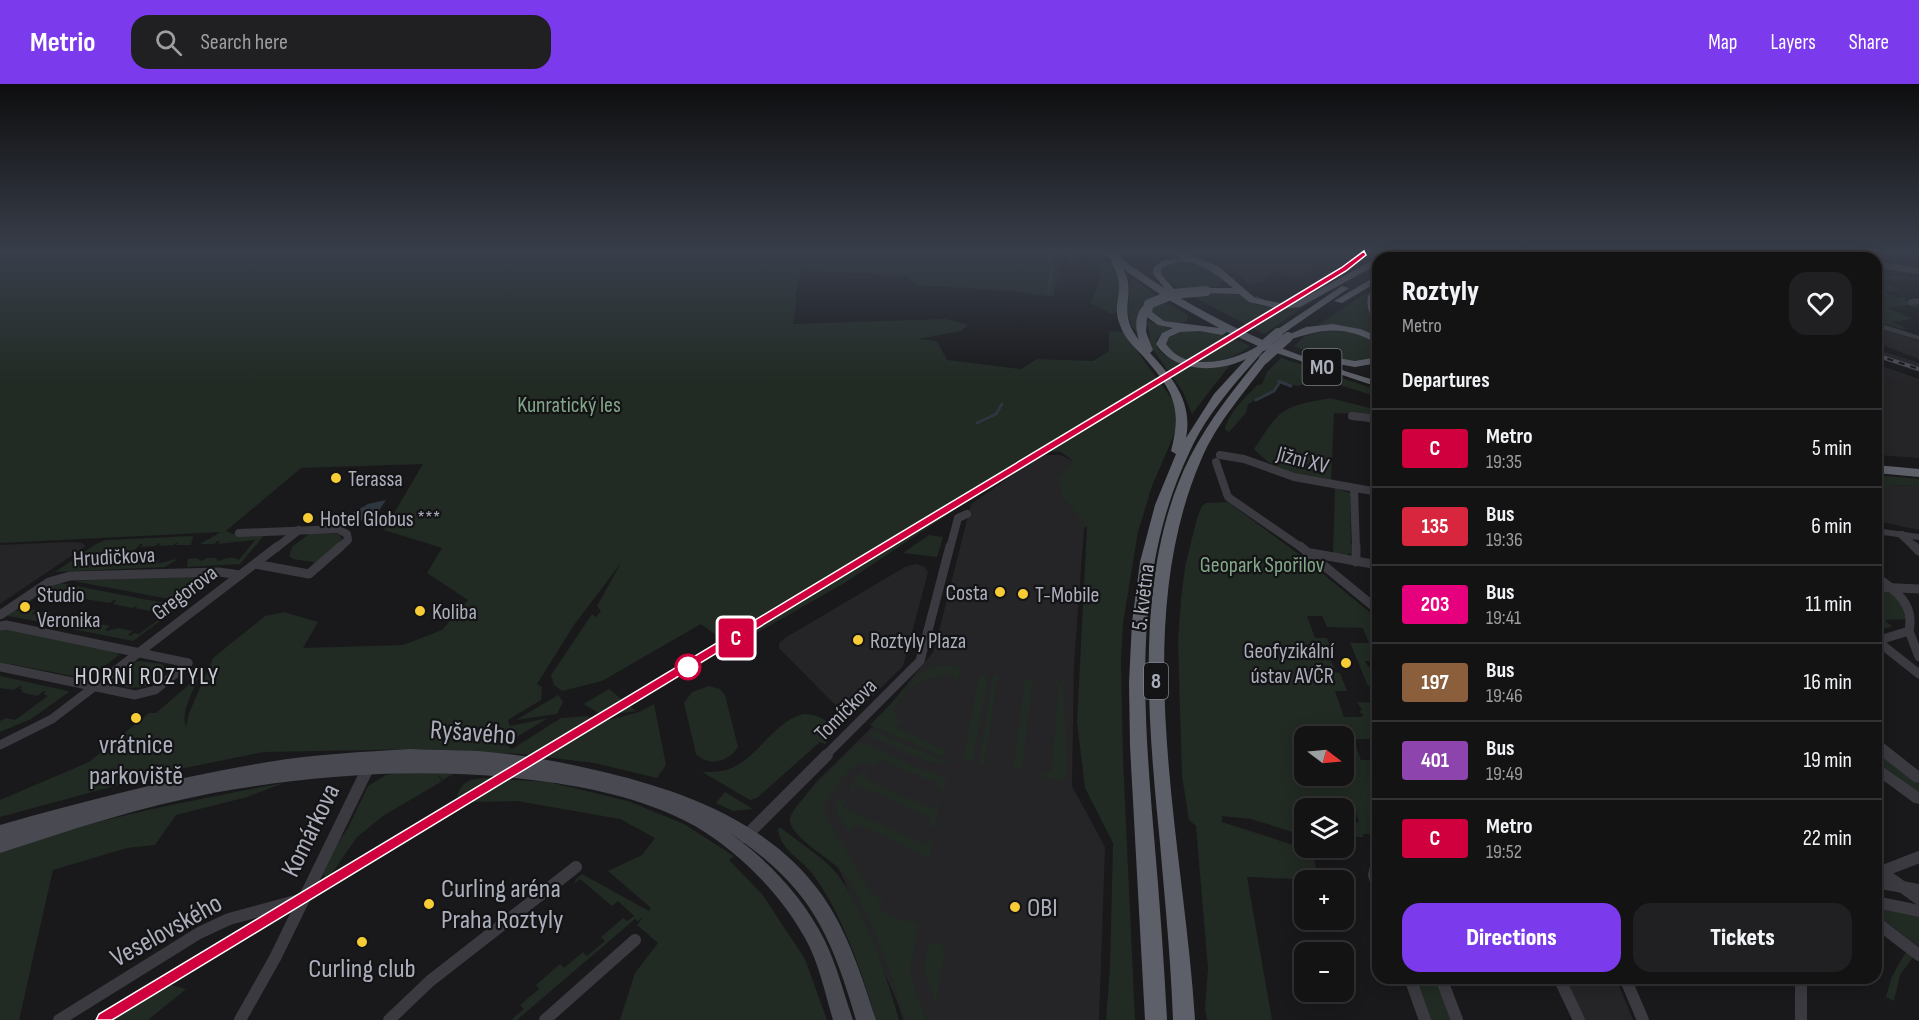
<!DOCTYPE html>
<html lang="en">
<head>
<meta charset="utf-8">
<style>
	body { margin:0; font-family:"Sofia Sans Condensed",sans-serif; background:#202022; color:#f1f3f6; height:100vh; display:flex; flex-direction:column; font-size:22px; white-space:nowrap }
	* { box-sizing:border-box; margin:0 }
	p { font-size:20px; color:#9d9ea0 }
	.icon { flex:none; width:33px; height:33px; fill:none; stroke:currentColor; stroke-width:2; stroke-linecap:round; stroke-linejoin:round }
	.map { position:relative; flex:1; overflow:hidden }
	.side { position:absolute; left:1372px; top:168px; width:510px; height:732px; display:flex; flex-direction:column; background:#131314; border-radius:18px; box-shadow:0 3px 15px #0003,0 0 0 2px #323234 }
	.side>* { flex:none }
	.badge { padding:0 12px; border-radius:4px; font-size:21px; line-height:39px }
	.needle { width:39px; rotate:106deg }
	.tools { position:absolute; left:1294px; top:642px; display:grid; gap:12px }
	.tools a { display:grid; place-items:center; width:60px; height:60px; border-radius:12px; background:#131314; box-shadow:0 3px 15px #0003,0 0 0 2px #323234; font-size:30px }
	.map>.badge { position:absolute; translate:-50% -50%; box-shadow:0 0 0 3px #fff }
	h2 { padding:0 30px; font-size:22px; line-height:54px }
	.round { display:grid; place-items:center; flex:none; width:63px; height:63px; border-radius:18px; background:#202022 }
	.headline { display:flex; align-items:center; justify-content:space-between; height:102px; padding:0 30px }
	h1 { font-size:28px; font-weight:800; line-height:45px }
	.action { display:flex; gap:12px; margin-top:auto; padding:12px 30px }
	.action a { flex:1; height:69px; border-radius:18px; background:#7c3aed; color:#fff; font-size:24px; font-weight:800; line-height:69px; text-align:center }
	.action a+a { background:#202022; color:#f1f3f6 }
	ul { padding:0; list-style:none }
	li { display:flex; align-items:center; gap:18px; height:78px; padding:0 30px; border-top:2px solid #323234 }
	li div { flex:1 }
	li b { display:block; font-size:22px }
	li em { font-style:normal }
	li .badge { min-width:66px; font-weight:700; text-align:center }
	header { display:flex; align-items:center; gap:36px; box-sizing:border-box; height:84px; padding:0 30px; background:#7c3aed; color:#fff }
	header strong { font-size:28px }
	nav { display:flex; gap:33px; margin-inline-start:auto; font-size:21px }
	.search { width:420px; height:54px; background:#202022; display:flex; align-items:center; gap:15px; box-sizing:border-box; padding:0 21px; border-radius:18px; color:#9d9ea0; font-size:22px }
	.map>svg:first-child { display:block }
</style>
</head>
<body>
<header>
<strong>Metrio</strong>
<div class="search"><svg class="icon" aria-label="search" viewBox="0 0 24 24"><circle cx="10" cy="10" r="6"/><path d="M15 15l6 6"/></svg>Search here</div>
<nav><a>Map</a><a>Layers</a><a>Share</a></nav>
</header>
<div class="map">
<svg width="1919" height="936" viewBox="0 0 1919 936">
	<rect width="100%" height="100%" fill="#19191b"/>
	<!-- built -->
	<g fill="#252528">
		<path d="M1208 169H1365L1334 184 1319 180 1303 190 1293 192 1274 188 1262 197 1249 201 1237 189Z"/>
		<path d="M1429 169H1575L1586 174H1438Z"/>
		<path d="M1876 242 1919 257V275L1877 259Z"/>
		<path d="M1876 265 1919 279V288L1877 274Z"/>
		<path d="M1876 280 1919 295V374L1877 371Z"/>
		<path d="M1041 371H1060L1073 377 1077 429 1088 442 1084 444 1074 580 1072 702 1105 763 1099 936H903L898 920 840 787 793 727 816 698 872 643 934 567 971 420Z"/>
		<path d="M1891 401 1919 402V446L1877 437V411Z"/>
		<path d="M69 458 82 459 86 462 0 520V461Z"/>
		<path d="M915 480 923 482 928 488 903 582 860 624 851 627 840 626 779 564V560L785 554 905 483Z"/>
		<path d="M1565 894H1616L1633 936H1585Z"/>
	</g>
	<!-- green -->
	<g fill="#212a23" fill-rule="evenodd">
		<path d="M0 169H1074L1078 175 1059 174 1056 178 1061 193 1056 199 1053 213 1011 207 915 201 908 193 895 191 802 187 795 211 797 216 793 240 946 235 968 241 961 247 918 255 937 257 947 276 1021 285 1037 275 1093 277 1109 267V247L1123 248 1175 319 1176 346 1152 402 1138 448 1123 539 1121 579 1123 674 1135 936H1106L1110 884 1113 759 1085 704 1077 638 1087 442 1064 415 1057 395 1073 377 1061 368 1043 367 846 498 732 563 701 540 602 597 562 607 554 601 551 591 592 530 596 533 601 527 597 522 621 479 574 541 537 600 542 603 541 616 508 636 510 642 548 634 505 660 512 665 561 634 587 632 602 638 639 628 654 620 666 681 657 694 594 679 521 670 423 665 264 668 170 687 0 733V716L89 678 149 629H156L199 592C194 606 180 628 186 643L189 629 213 574 265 532 284 528 318 538 303 564 403 561 442 546 468 516 427 489 442 464 384 446 423 380 301 384 226 447 232 450 267 448 240 480 187 483 188 475 197 474 201 477 207 474H215L219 477C229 473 233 473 239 476L255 456 218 460 220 457H217L215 460H200L221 448 0 459Z"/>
		<path d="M1084 169H1099C1123 194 1121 194 1118 228L1112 230 1090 219 1100 198 1101 188Z"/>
		<path d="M1178 178 1207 183 1223 196 1218 199 1222 201 1207 205 1180 206 1160 189V184L1168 180Z"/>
		<path d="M1876 189 1919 195V197L1906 194 1882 197 1901 206 1884 208 1896 214 1907 213 1904 216 1919 220V225L1909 221 1888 224 1919 238 1912 235 1892 238 1906 244H1919L1901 245 1877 237Z"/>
		<path d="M1130 195 1136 196 1156 211 1140 223 1138 249C1122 235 1131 214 1130 195Z"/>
		<path d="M1326 208 1264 250 1188 210 1214 209 1239 211 1257 221 1281 225Z"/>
		<path d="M1366 209 1369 211 1367 223 1378 240V252L1345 242 1318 241Z"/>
		<path d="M1163 216 1187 231V237C1175 242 1164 237 1153 231L1151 224Z"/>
		<path d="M1147 237 1172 245 1163 248 1156 256C1156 284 1211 278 1230 281L1192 330 1183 308 1152 264Z"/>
		<path d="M1196 246 1223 250 1250 262C1227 281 1188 286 1166 262L1168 254 1181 248Z"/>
		<path d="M1328 246 1348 247 1375 256 1378 259V272C1353 286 1318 271 1294 262L1305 252Z"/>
		<path d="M1281 274 1378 306V313L1327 297 1296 302 1280 297 1273 306 1248 320 1246 329 1229 348 1225 346C1226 331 1247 312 1257 301L1262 300 1267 288Z"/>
		<path d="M1330 314 1378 326V331L1334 329 1331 397C1299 391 1277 390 1254 365 1281 324 1281 323 1330 314Z"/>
		<path d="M1877 391 1919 395V402L1891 401 1877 411Z"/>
		<path d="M1335 404 1350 409 1351 469 1346 471 1333 469Z"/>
		<path d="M1228 418 1300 471 1378 535V566H1375L1378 577H1365L1368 583H1378V602H1368L1350 559H1369L1363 544 1327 543 1322 532H1307L1315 554H1327L1333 571H1327L1335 584H1332L1334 588 1340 589 1347 607H1335L1344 633H1362L1364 630H1361L1360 627 1362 626 1357 618 1378 619V655H1357L1354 657 1361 676H1378V690L1370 691 1378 714V751L1363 750V753H1352L1354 759 1344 758V749L1350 748 1347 739 1359 738 1355 726 1343 724 1339 715H1323L1326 724H1305V752L1251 735 1222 732V738L1312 767 1319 796 1247 793 1272 936H1207L1205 925 1208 885 1196 742 1189 736 1182 692 1178 557 1181 515 1185 483 1197 434 1202 422 1206 419ZM1305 652H1344V692H1305Z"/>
		<path d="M310 449 339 450 343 457 318 479 293 475 289 472 292 463Z"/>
		<path d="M929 451 943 453 937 473 903 469Z"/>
		<path d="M193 452 191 461H176L178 459H176L173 461 159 462 160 460 158 459 155 462 141 463 143 460H140L121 480 141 477 139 480H142L160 476 157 479C163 480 171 475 178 475L165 483 55 488 96 460 106 456Z"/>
		<path d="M219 490 221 491 185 518 73 497Z"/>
		<path d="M55 498 180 522 133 557 72 545V535L88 538 83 542H85L95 539 110 542 105 546 107 547 118 544 133 547 128 551 131 552 134 549 139 550 165 531 158 529 161 525 155 528 135 524 138 521 132 524 113 520 116 517 114 516 110 519 77 514 81 511 79 510 75 513 62 511 66 508 65 507 60 510 48 508 52 505 50 504 16 527 29 525 36 526 31 531 44 528 51 529 46 533 58 531 66 532 64 534 46 539 3 531Z"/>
		<path d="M1877 506H1890L1902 519 1906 535 1885 536 1892 543 1877 546Z"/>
		<path d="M0 544 117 568 119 571 90 593 83 594 0 578Z"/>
		<path d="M138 577 162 580 166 585C158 605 130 608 113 599V594L132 579Z"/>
		<path d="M937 581 960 583 959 603 955 601 959 596 945 589 941 594C923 590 898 611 893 628L901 637 896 643 941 664 947 660 943 673 870 641 923 587Z"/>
		<path d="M979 591 988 593 973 677H963Z"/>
		<path d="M0 592 68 607 69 608 31 635 0 648V637L6 634 15 636 48 612 43 610 46 608 44 607 37 612 21 608 23 606 19 605 22 603 20 602 13 606 0 604Z"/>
		<path d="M993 592H998L984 681 979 680Z"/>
		<path d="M1025 595 1033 596 1022 685 1013 684Z"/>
		<path d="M1055 595 1062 600 1064 606 1067 692 1062 696 1044 693 1041 690 1051 688 1059 602 1055 601Z"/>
		<path d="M709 602 720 605 725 611 738 663C729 677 710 684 696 670L684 619 692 608Z"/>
		<path d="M609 605 636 627 603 632 584 620Z"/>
		<path d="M558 611 563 618 557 630 516 636Z"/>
		<path d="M803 630C821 630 841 641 825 660L820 658 757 714 750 716 702 688C709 688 718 688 726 686 757 677 771 639 803 630Z"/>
		<path d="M871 646 941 675 951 677C935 688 885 658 868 650Z"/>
		<path d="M860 657 917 683 942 692 947 697 944 707 937 704 939 700 880 676 875 681C851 672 833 705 824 724L830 739 872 810 884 818 879 826 908 839 911 836 919 840 909 888 926 936H905C892 892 878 849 855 809 851 801 847 792 841 786 830 775 788 751 790 735 792 720 847 671 860 657Z"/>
		<path d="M1876 666 1919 700V712L1877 679Z"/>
		<path d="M408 688 455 689 443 696 437 690 442 697 439 699 383 732 357 753 328 795 325 794 322 787 329 772 348 744 368 702 386 691Z"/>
		<path d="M867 688H869L865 695 933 725 938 718 940 719 935 739 936 743 927 741 931 734 859 702 853 708 851 707 850 702 861 689Z"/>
		<path d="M483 694 549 698 628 717 684 740 734 772 729 776 762 810 805 875 827 936H620L635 889 658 859 637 841 644 832 638 837 635 835 517 936H511L524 925 520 921 539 905 536 901 560 880 564 884 583 868 587 872 605 857 601 853 623 834 627 837 634 832 618 817 612 822 580 795 574 800 576 795 582 790 649 827 651 824 608 787 642 771 655 754 620 735 517 717 465 718 457 712C462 698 469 695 483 694Z"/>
		<path d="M284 699 247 713 176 731 155 761 127 764 53 786 19 936H0V768C93 735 187 717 284 699Z"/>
		<path d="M725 708 753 725 733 727 716 719Z"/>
		<path d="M842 716H847L843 723 925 760 929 754 933 756 929 774 856 740 851 747C842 741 835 730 837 719Z"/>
		<path d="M778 744H781C796 756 827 776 838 791 864 825 888 895 899 936H876C863 891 840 823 810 787 798 773 779 764 778 744Z"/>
		<path d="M1876 823 1919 831V863L1877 831Z"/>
		<path d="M928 859 941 860 945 865 936 918 924 889Z"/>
		<path d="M1906 868 1913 873 1900 891 1894 917 1886 913 1892 892Z"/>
		<path d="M1416 894H1435L1451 936H1431Z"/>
		<path d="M160 898 186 905 148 936H95Z"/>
	</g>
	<!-- water -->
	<path fill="#2e3640" d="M386 416 373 436 351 437 344 434 368 420Z"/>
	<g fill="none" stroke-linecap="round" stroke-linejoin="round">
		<!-- stream-far1 -->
		<g stroke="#2e3640" stroke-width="2">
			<path d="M1066 169 1073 177"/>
			<path d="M1048 208 1052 185 1049 175 1057 169"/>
			<path d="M1256 213 1263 216"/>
			<path d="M1278 297 1285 300"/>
		</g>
		<!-- stream -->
		<g stroke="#2e3640" stroke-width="3">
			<path d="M1281 298 1291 302"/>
			<path d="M1256 316 1274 307 1280 298"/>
			<path d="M977 339 996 330 1002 320"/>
		</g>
		<!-- minor-far3 -->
		<g stroke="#3a3a40" stroke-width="6">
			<path d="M1707 169 1724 174"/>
			<path d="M1794 169 1827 174"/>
			<path d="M1876 181 1919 187"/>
			<path d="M1911 218 1919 217"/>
		</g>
		<!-- minor-far2 -->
		<g stroke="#3a3a40" stroke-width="8">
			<path d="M1352 332 1378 335"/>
			<path d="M1220 371 1244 375 1294 393 1378 408"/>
			<path d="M1216 378 1228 413 1302 464"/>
			<path d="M1354 405 1356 464"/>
			<path d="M239 449 338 445 347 450 348 456 339 464"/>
			<path d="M1902 451 1916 464"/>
			<path d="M276 464 299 446"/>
			<path d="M950 464 958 434 967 430"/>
		</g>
		<!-- minor-far1 -->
		<g stroke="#3a3a40" stroke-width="9">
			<path d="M1300 462 1378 526"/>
			<path d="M1356 462V478"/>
			<path d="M1914 462 1919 467"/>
			<path d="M1311 469 1378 481"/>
			<path d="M255 480 309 490 341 462"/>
			<path d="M1876 493C1896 506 1915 521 1909 547L1876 557"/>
			<path d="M1876 503 1919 505"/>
			<path d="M0 531 49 498 70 492 219 488 240 491"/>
			<path d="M0 542 6 541 188 579"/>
			<path d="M1909 547 1919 573"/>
			<path d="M1876 556 1919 590"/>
			<path d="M0 583 135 611 155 606 188 579"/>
			<path d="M0 661 52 635 278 462"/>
			<path d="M825 672 920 577 950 462"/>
		</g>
		<!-- minor -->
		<g stroke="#3a3a40" stroke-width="12">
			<path d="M745 753 827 671"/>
			<path d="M1378 774 1374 791 1378 804"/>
			<path d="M1876 784 1919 815"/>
			<path d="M1878 789 1919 773"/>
			<path d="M1876 798 1919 806"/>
			<path d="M1876 818 1919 827"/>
			<path d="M1876 838 1919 871"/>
			<path d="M1410 894 1425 936"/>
			<path d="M1441 894 1457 936"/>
			<path d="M1559 894 1579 936"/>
			<path d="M1625 894 1643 936"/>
			<path d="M1801 894V936"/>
			<path d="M59 936 199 849 229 835 303 815"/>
			<path d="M240 936 275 874 369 682"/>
			<path d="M389 936 430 897 576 783"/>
			<path d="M545 936 635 856"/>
		</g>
		<!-- tertiary -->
		<g fill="#3a3a40" fill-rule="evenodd">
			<path d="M1781 169H1787L1784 174H1778Z"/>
			<path d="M1876 238 1919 252V256L1876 243Z"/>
			<path d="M1876 444 1919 450V456L1876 450Z"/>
			<path d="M1876 655 1881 657 1919 687V699L1914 698 1876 668Z"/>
			<path d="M1876 678 1919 708V720L1914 719 1876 691Z"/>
		</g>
		<!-- secondary -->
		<path fill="#484951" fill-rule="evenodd" d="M410 665C432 666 455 666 478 667 518 670 557 677 595 686 679 705 770 737 822 811 848 848 862 893 876 936H856C830 847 809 802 730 749 768 776 804 814 825 857 837 882 844 910 853 936H833C825 909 819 879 805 854 780 809 739 768 695 742 650 717 598 705 548 698 436 682 324 689 213 709 140 723 70 746 0 769V755L18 749 0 755V741C88 716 177 693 268 678 315 670 362 668 410 665Z"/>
		<!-- trunk -->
		<g fill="#5e6069" fill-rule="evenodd">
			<path d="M1104 169H1114C1194 231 1282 269 1378 297V303L1265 265C1237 297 1208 328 1190 367 1130 491 1144 631 1155 764 1160 821 1164 879 1167 936H1145L1130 662 1129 599 1132 538 1140 478 1155 421 1176 370 1171 367C1183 322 1172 305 1142 271 1133 262 1124 253 1120 241 1110 217 1129 206 1111 179L1113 177ZM1123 185 1167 215 1219 244 1164 237 1152 228 1154 220 1149 217C1135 225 1134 242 1139 256 1115 226 1138 211 1123 185ZM1147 233 1158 241 1173 244 1162 249 1156 260C1175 289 1217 289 1246 275L1214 310 1186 354C1193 318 1173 294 1150 269L1153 266 1146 248ZM1200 247 1222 251 1227 248 1258 262C1234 277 1186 290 1166 260L1169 253 1180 248Z"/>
			<path d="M1170 169H1183L1218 182 1255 214 1280 219 1298 217 1375 175H1378V180L1300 223 1280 225 1249 218 1239 210 1203 209 1202 207 1206 204H1233C1213 187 1188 167 1161 185V190L1174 205 1167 207 1153 190V184L1163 176 1182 175Z"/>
			<path d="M1390 169H1402L1393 174H1382Z"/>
			<path d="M1420 169H1431L1424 174H1413Z"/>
			<path d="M1378 191V197L1376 199 1378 198 1375 219 1378 239 1375 238C1365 224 1365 214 1374 200L1342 219 1334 217Z"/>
			<path d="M1342 202 1349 204 1281 251H1275V247Z"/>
			<path d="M1333 240 1360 245 1378 252V259C1371 257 1364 252 1356 250 1331 242 1311 249 1288 256L1283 253 1306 243Z"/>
			<path d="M1314 270 1355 277 1378 273V279L1355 283 1310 275 1309 273Z"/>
			<path d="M1264 272 1269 275C1245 308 1217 338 1201 376 1128 545 1184 758 1195 936H1173C1171 877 1165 818 1160 759 1148 637 1133 486 1190 373 1209 336 1234 305 1260 273Z"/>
			<path d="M1876 381 1919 385V393L1876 389Z"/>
		</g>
		<!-- rail casing -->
		<g stroke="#4d4e56" stroke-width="4">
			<g id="rail">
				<path d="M1451 169 1461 174"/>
				<path d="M1593 169 1604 174"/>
				<path d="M1876 271 1919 285"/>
			</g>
		</g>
		<!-- rail -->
		<use href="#rail" stroke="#141416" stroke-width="2" stroke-dasharray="6" stroke-linecap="butt"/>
		<!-- trunk-bridge -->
		<g stroke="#5e6069" stroke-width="10">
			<path d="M1149 220 1173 210 1206 207"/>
			<path d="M1263 262 1278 249"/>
			<path d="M1264 275 1288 253"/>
		</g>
	</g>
	<!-- sky -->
	<linearGradient id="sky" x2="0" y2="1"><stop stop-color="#0e0e0f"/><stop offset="0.56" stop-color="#383e4a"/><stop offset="1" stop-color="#383e4a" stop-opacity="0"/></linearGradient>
	<rect width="1919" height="300" fill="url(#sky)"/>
	<!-- line -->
	<path fill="#cf003d" stroke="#fff" stroke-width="1.5" d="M1364 167 1366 171 1346 187 112 936H96L99 930 1341 184Z"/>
	<!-- markers -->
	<g fill="#f7cc35" stroke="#141416" stroke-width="2">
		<circle cx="336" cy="394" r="6"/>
		<circle cx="308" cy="434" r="6"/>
		<circle cx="1000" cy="508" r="6"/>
		<circle cx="1023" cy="510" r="6"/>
		<circle cx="25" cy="523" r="6"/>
		<circle cx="420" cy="527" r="6"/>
		<circle cx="858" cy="556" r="6"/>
		<circle cx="1346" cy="579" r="6"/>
		<circle cx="136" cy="634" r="6"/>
		<circle cx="429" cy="820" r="6"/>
		<circle cx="1015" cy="823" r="6"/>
		<circle cx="362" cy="858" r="6"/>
	</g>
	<circle fill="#fff" stroke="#cf003d" stroke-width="3" cx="688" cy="583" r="12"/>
	<g text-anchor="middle" stroke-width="4.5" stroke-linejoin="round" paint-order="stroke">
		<!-- shield labels -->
		<g fill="#141416" stroke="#7e808a" stroke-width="1.5">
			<rect x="1302.5" y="265" width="39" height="36" rx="4.5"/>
			<rect x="1144" y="579" width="24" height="36" rx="4.5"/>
		</g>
		<g font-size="21" font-weight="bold" fill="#abaebb">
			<text x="1322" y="290">MO</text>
			<text x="1156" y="604">8</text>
		</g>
		<!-- park labels -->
		<g font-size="22" fill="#82a788" stroke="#141416">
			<text x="569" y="328">Kunratický les</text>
			<text x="1262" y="488">Geopark Spořilov</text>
		</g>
		<!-- street labels -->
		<g font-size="22" fill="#abaebb" stroke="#141416">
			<text transform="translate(1303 375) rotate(15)" y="8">Jižní XV</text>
			<text transform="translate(114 472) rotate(-3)" y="8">Hrudičkova</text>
			<text transform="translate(184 508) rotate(-37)" y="8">Gregorova</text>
			<text transform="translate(1142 513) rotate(-83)" y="8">5. května</text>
			<text transform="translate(845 625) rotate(-45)" y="8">Tomíčkova</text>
		</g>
		<!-- poi labels -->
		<g font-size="22" fill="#abaebb" stroke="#141416" text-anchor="start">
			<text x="348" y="402">Terassa</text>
			<text x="320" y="442">Hotel Globus ***</text>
			<text x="988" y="516" text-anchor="end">Costa</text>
			<text x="37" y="518">Studio<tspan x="37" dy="25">Veronika</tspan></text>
			<text x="1035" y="518">T-Mobile</text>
			<text x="432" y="535">Koliba</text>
			<text x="870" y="564">Roztyly Plaza</text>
			<text x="1334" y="574" text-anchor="end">Geofyzikální<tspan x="1334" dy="25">ústav AVČR</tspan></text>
		</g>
		<!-- neighbourhood labels -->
		<g font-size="24" letter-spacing="1.5" fill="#ccced7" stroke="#141416">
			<text x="147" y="600">HORNÍ ROZTYLY</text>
		</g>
		<!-- near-street labels -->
		<g font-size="27" fill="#abaebb" stroke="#141416">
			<text transform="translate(473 648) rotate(4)" y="9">Ryšavého</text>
			<text transform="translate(310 746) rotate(-64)" y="9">Komárkova</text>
			<text transform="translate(166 846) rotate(-29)" y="9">Veselovského</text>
		</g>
		<!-- near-poi labels -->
		<g font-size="27" fill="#abaebb" stroke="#141416">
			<text x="136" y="669">vrátnice<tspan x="136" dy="31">parkoviště</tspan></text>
			<text x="441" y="813" text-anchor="start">Curling aréna<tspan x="441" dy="31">Praha Roztyly</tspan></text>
			<text x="1027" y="832" text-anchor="start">OBI</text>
			<text x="362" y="893">Curling club</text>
		</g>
	</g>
</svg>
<div class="tools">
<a><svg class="needle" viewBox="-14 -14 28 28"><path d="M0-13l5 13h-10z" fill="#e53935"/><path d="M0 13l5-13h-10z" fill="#9d9ea0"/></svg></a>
<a><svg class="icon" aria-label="layers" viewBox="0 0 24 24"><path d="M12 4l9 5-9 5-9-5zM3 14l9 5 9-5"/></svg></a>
<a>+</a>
<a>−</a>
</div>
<b class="badge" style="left:736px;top:554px;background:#cf003d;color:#fff">C</b>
<section class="side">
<div class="headline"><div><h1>Roztyly</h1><p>Metro</p></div><a class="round"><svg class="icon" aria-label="heart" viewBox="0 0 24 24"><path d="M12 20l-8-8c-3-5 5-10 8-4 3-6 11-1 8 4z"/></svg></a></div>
<h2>Departures</h2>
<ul>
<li><span class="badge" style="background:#cf003d;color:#fff">C</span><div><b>Metro</b><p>19:35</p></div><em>5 min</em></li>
<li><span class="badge" style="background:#d7263d;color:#fff">135</span><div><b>Bus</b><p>19:36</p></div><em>6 min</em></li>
<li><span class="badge" style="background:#e6007e;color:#fff">203</span><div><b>Bus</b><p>19:41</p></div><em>11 min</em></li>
<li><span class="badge" style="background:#8b5e3c;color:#fff">197</span><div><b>Bus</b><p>19:46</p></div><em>16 min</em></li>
<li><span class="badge" style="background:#8e44ad;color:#fff">401</span><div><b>Bus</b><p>19:49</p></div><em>19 min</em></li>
<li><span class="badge" style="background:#cf003d;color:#fff">C</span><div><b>Metro</b><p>19:52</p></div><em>22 min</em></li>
</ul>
<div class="action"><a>Directions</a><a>Tickets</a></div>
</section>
</div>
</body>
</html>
